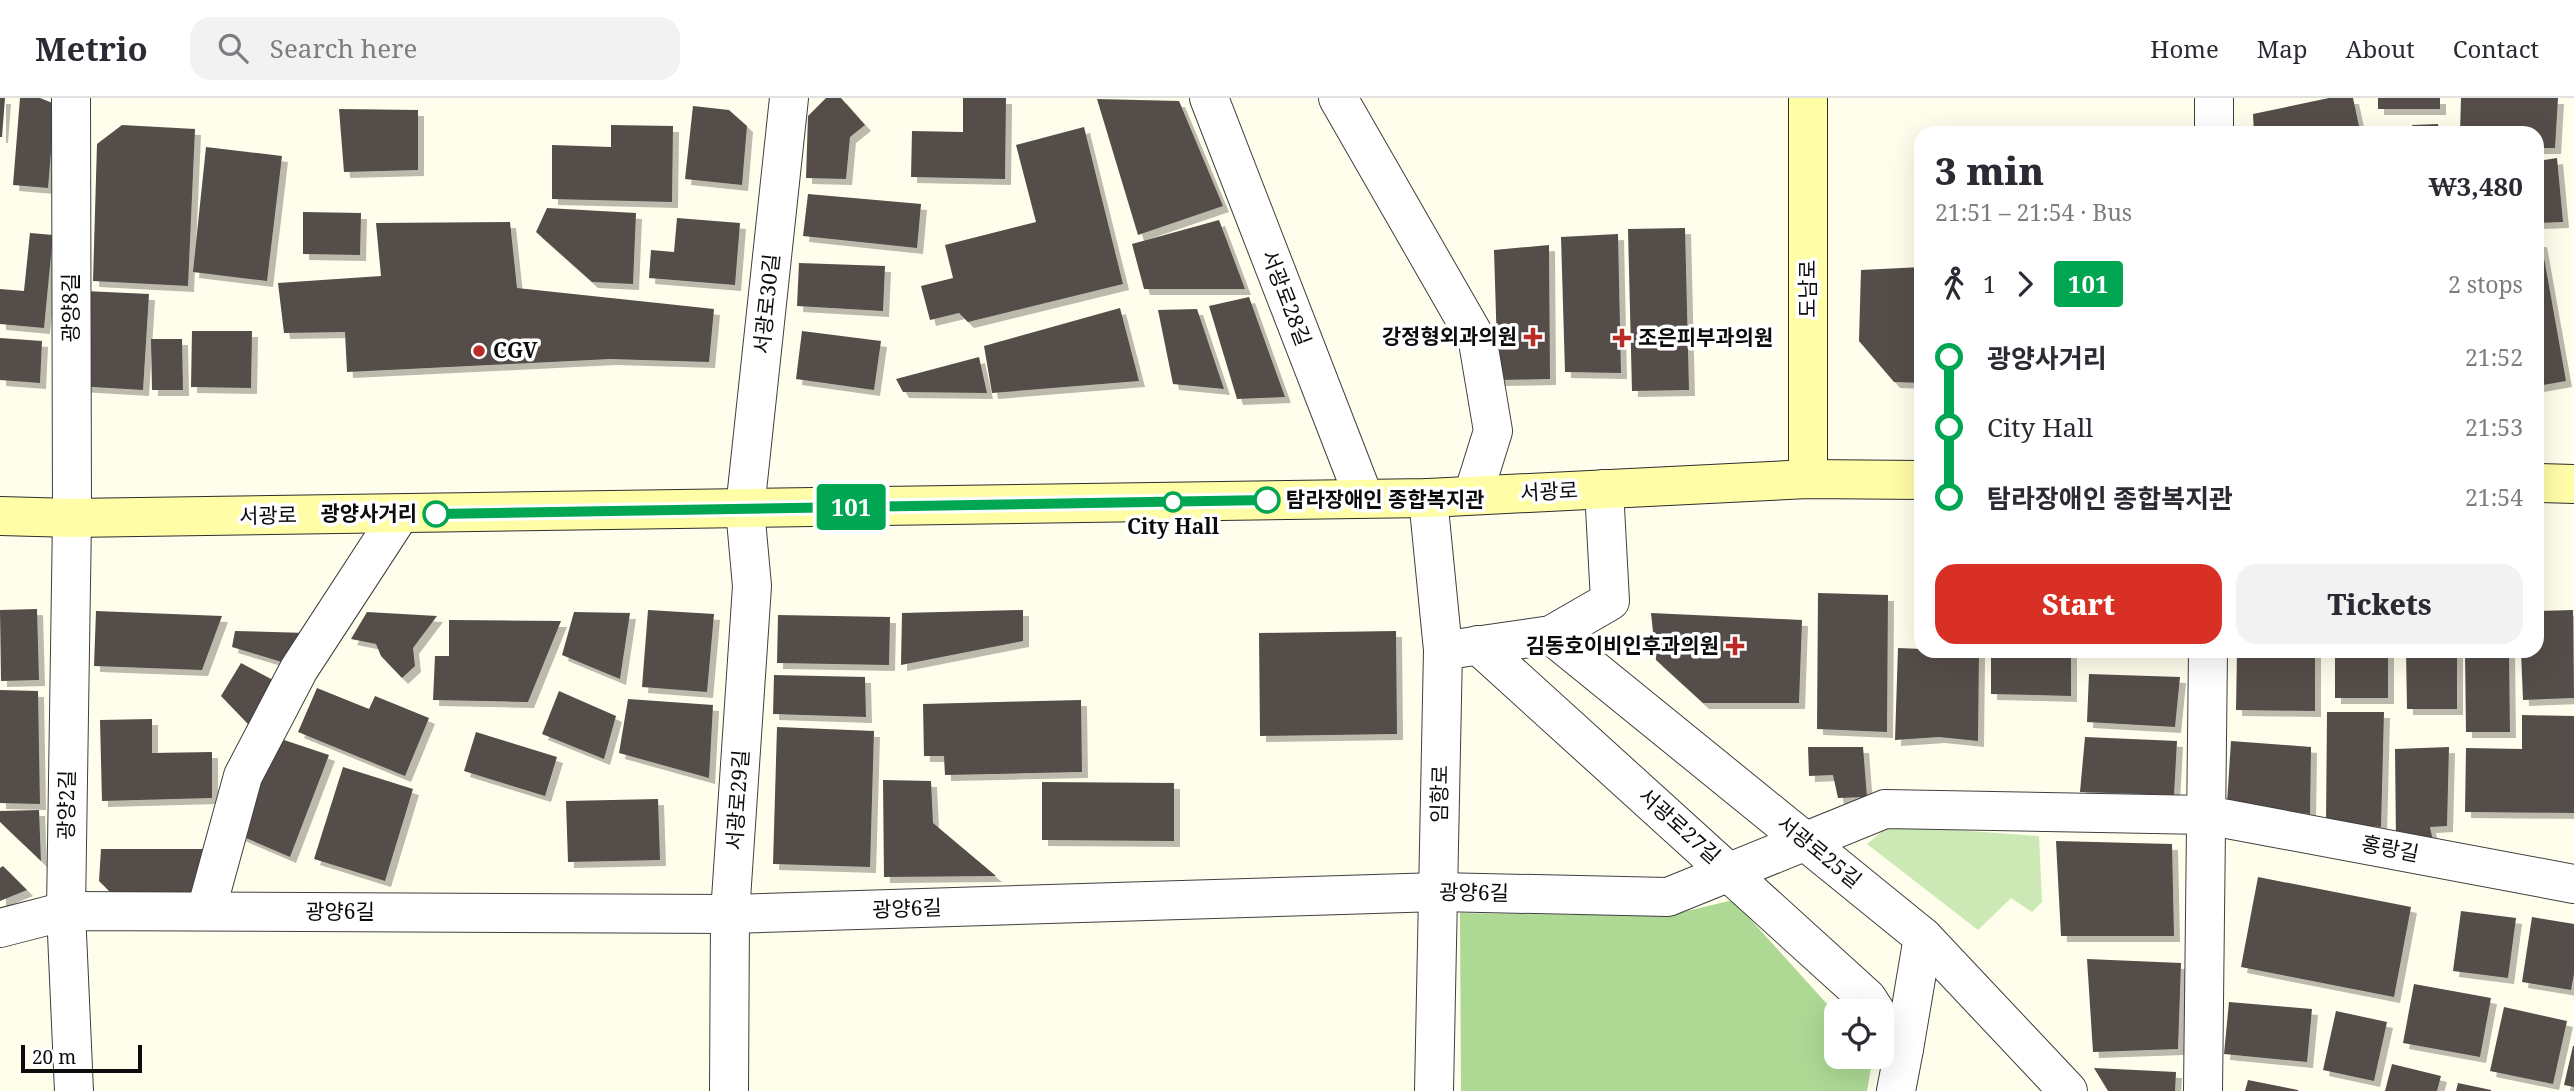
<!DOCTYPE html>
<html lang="en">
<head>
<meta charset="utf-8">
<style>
	body { margin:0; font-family:"Noto Serif","Noto Sans KR",serif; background:#f2f2f3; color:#2b2b33; height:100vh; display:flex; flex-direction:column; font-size:26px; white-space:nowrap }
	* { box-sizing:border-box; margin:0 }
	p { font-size:23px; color:#7c7c81 }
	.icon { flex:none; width:38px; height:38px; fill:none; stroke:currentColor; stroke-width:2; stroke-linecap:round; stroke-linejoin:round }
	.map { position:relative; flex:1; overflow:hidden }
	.details { position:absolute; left:1914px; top:28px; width:630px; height:532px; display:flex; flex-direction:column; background:#fff; border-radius:21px; box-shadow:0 7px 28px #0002 }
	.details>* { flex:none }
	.badge { padding:0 14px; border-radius:5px; font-size:24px; line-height:46px }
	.tools { position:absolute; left:1824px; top:901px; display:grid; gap:14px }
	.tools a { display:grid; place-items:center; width:70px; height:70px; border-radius:14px; background:#fff; box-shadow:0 7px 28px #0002; font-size:35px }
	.scale { position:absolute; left:21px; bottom:18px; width:121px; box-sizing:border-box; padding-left:7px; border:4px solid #0c0c0c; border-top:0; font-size:19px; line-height:24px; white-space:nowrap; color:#0c0c0c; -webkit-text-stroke:5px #fff; paint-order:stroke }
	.map>.badge { position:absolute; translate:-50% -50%; box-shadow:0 0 0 4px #fff }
	.legs { display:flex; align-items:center; gap:10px; height:77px; padding:0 21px; font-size:23px }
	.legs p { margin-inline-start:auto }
	.overview { display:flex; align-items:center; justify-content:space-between; height:119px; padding:0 21px }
	h1 { font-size:38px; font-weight:800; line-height:52px }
	.primary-button { display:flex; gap:14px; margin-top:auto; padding:14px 21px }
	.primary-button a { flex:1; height:80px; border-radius:21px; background:#d93025; color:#fff; font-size:28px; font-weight:800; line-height:80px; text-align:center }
	.primary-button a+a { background:#f2f2f3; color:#2b2b33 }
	ul { padding:0 21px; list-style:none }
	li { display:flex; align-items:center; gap:24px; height:70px; font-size:26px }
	li i { display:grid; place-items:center; width:10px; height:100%; margin:0 9px; background:currentColor }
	li i::after { content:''; width:18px; height:18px; margin:-9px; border:5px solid; border-radius:50%; background:#fff }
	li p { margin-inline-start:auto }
	li:first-child i { background:linear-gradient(#0000 50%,currentColor 0) }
	li:last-child i { background:linear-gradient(currentColor 50%,#0000 0) }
	header { display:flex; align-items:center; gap:42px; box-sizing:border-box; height:98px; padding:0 35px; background:#fff; border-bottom:2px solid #e1e1e2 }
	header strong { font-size:33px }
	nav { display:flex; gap:38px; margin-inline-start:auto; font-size:24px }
	.search { width:490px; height:63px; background:#f2f2f3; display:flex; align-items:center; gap:18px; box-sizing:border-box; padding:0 24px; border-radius:21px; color:#7c7c81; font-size:26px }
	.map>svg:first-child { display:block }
</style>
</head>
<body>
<header>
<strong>Metrio</strong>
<div class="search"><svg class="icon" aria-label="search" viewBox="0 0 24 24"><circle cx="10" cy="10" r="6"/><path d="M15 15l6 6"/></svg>Search here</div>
<nav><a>Home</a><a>Map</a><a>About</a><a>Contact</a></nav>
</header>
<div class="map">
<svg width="2574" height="993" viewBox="0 0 2574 993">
	<defs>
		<filter id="shadow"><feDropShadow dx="6" dy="6" stdDeviation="0" flood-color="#0004"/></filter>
	</defs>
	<rect width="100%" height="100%" fill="#fffdeb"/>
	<!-- green -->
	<path fill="#cbe8b5" d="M1890 727 2039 738 2042 804 2032 814 2011 800 1978 832 1867 746Z"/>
	<!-- forest -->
	<path fill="#add995" d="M1733 802 1836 916V959H1873L1867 993H1461L1460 815 1666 818Z"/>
	<!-- building -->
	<g fill="#544e48" filter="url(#shadow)">
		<path d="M0 0H5L2 39H0Z"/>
		<path d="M20 0H40L55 6 48 90 13 87Z"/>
		<path d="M826 0H841L865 27 850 39 846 81 806 80 808 18Z"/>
		<path d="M963 0H1006L1005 81 911 79 912 33 963 34Z"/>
		<path d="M2329 0H2353L2359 28 2298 35H2254L2253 16Z"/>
		<rect x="2378" y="0" width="62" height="11"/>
		<path d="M2461 0H2558L2555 50H2538V35H2460Z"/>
		<path d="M1097 1 1179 3 1223 108 1138 137Z"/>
		<path d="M693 8 729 12 747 28 742 87 685 81Z"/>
		<path d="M339 11 418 12V72L344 74Z"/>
		<path d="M2438 26 2439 35H2413L2412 27Z"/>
		<path d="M122 27 195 31 188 188 93 183 97 46Z"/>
		<path d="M611 27 673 28 672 104 552 101V47L611 49Z"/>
		<path d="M1084 29 1123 186 968 224 959 215 930 222 921 188 953 180 945 147 1036 124 1016 47Z"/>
		<path d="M206 49 282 58 267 183 193 174Z"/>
		<path d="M2557 60 2563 124 2538 125V63Z"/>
		<path d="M808 96 921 106 917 150 803 138Z"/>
		<path d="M547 110 636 115 633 186 592 184 536 134Z"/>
		<path d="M303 114 361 115 360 157 303 156Z"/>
		<path d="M677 120 740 125 735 187 649 180 651 152 674 154Z"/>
		<path d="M1219 122 1245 191H1144L1132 146Z"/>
		<path d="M510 124 517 190 714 211 709 264 610 261 347 274 345 234 284 235 278 185 381 178 376 125Z"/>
		<path d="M1685 130 1689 292 1632 293 1628 131Z"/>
		<path d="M30 135 53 137 44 230 0 226V191L24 193Z"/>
		<path d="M1618 136 1621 275 1565 274 1561 139Z"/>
		<path d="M2538 143H2541L2566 283 2538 288Z"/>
		<path d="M1549 147 1550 281 1498 282 1494 152Z"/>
		<path d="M799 165 885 168 883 213 797 208Z"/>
		<path d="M1922 169V285L1894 284 1859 243 1861 172Z"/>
		<path d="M85 193 149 196 143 292 76 288Z"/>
		<path d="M1249 199 1285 299 1237 301 1209 208Z"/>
		<path d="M1120 210 1139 283 992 295 984 248Z"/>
		<path d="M1197 211 1224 291 1173 286 1158 212Z"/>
		<path d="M192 233H252L251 290 191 289Z"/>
		<path d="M802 233 881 243 874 292 796 281Z"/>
		<path d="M0 240 42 243 40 285 0 282Z"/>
		<path d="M151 241H182L183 292H152Z"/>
		<path d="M979 259 987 295 903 294 896 281Z"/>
		<path d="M1818 495 1888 497 1887 634 1817 631Z"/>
		<path d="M37 511 39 582 1 583 0 512Z"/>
		<path d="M648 512 714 516 707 594 642 589Z"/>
		<path d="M1023 512V543L901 567 902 515Z"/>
		<path d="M2573 512 2574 600 2523 602 2521 553H2538V513Z"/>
		<path d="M96 513 222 518 202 572 94 568Z"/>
		<path d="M367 514 437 518 413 550 415 568 402 580 381 558 376 546 351 541Z"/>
		<path d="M574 514 630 515 620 581 562 557Z"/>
		<path d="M1651 515 1802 522 1799 605H1703L1656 562Z"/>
		<path d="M778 517 890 519 889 567 777 565Z"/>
		<path d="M449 522 561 523 528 604 433 602 435 558H449Z"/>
		<path d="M235 533 307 535 285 565 232 549Z"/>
		<path d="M1396 533 1397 636 1260 638 1259 535Z"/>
		<path d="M1898 550 1922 551V553H1979L1978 643 1939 639 1895 642Z"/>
		<path d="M1991 553H2071V598L1991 596Z"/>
		<path d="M2237 553H2315V613L2236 612Z"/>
		<rect x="2335" y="553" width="53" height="47"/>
		<path d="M2406 553H2457V611H2407Z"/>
		<path d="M2465 553H2509L2510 634H2466Z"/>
		<path d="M241 565 273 582 248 626 221 598Z"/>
		<path d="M2089 576 2180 579 2175 629 2087 624Z"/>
		<path d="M774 577 865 579 866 619 773 616Z"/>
		<path d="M317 590 369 611 375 598 429 620 405 678 298 634Z"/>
		<path d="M0 592 38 593 40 706 0 705Z"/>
		<path d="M559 593 616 618 604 661 542 636Z"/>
		<path d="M628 601 713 607 709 680 619 655Z"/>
		<path d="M1081 602 1082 674 945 677 944 658H924L923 606Z"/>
		<path d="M2327 614H2384L2381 729 2326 725Z"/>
		<path d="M2522 617 2574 618V715L2465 714 2466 650 2522 651Z"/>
		<path d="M152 621V655L212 654V700L102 703 100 622Z"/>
		<path d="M777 629 874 633 870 769 773 766Z"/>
		<path d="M476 634 557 659 545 698 464 673Z"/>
		<path d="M275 639 329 657 290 759 239 737Z"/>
		<path d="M2085 639 2177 643 2174 697 2080 694Z"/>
		<path d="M2231 643 2311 649 2310 716 2227 705Z"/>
		<path d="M1808 649H1863L1867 699 1838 700 1833 677 1809 678Z"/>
		<path d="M2449 649 2447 728 2430 729 2434 748 2396 741 2395 651Z"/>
		<path d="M343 669 413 691 385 783 314 761Z"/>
		<path d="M883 682 931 683 933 725 996 778 884 779Z"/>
		<path d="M1042 684 1174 685V743L1042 742Z"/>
		<path d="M658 701 660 762 568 764 566 703Z"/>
		<path d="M39 712 41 763 0 724V713Z"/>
		<path d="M2056 743 2172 746 2174 838H2061Z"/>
		<path d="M101 751H205L194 796 113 797 99 783Z"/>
		<path d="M3 768 27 792 0 803V770Z"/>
		<path d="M2258 779 2411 809 2394 899 2241 869Z"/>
		<path d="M2461 813 2516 820 2508 880 2453 873Z"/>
		<path d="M2532 819 2574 826V876L2571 892 2522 884Z"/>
		<path d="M2087 861 2181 865 2178 951 2093 954Z"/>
		<path d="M2414 886 2491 900 2480 959 2403 945Z"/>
		<path d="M2229 904 2312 911 2307 964 2224 956Z"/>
		<path d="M2504 909 2567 923 2553 986 2490 973Z"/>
		<path d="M2336 913 2387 924 2374 983 2323 972Z"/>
		<path d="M2573 948H2574V989L2564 987Z"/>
		<path d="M2392 966 2441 978 2437 993H2385Z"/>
		<path d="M2094 970 2176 974 2175 993H2108Z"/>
		<path d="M2248 982 2298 992V993H2245Z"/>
		<path d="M2458 985 2491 992V993H2456Z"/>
	</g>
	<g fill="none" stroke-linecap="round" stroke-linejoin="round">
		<!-- street casing -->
		<g stroke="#3f3f3f" stroke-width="40">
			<g id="street">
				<path d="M71 0 72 420 66 813 74 993"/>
				<path d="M1209 0 1364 400"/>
				<path d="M1338 0 1478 244 1493 333 1473 397"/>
				<path d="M2214 35V0"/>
				<path d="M1428 400 1443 552 1434 993"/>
				<path d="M1551 537 1923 839 2068 993"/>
				<path d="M1478 547 1867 900 1876 914"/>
				<path d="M1461 550 1551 537 1610 503 1604 391"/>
				<path d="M206 813 243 678 299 571 400 416"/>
				<path d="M0 830 66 813 730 816 1438 794 1668 799 1885 711 2206 717 2574 786"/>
				<path d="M1889 930 1904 951 1896 993"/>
				<path d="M1904 951 1923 839"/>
				<path d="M729 993 730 816 752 488 745 411 789 0"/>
				<path d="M2203 993 2208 553"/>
			</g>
		</g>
		<!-- secondary casing -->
		<g stroke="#2e2e2e" stroke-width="40">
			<g id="secondary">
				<path d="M1808 381V0"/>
				<path d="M2538 385 2574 386"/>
				<path d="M0 418 72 420 1428 400 1808 381 1922 382"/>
			</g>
		</g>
		<!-- street -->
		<use href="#street" stroke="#fff" stroke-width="38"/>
		<!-- secondary -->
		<use href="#secondary" stroke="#fffda6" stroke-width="38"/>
	</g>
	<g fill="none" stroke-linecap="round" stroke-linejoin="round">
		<!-- line-1 casing -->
		<g stroke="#fff" stroke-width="16">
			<path id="line-1" d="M436 416 1267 402"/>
		</g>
		<!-- line-1 -->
		<use href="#line-1" stroke="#00a651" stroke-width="10"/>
	</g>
	<!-- markers -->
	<g fill="#ba2b25" stroke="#fff" stroke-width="2.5">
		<path d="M1529.5 228.5h7v7h7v7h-7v7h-7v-7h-7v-7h7z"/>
		<path d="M1618.5 229.5h7v7h7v7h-7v7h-7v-7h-7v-7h7z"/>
		<circle cx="479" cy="253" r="7"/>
		<path d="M1731.5 537.5h7v7h7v7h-7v7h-7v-7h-7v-7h7z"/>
	</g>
	<g fill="#fff" stroke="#00a651" stroke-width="3.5">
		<circle cx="1267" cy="402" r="12"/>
		<circle cx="1173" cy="404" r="9"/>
		<circle cx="436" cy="416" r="12"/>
	</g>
	<g text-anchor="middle" stroke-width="7" stroke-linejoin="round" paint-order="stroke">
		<!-- street labels -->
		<g font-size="21" fill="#0c0c0c" stroke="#fff">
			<text transform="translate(1808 191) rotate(-90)" y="7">도남로</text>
			<text transform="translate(1286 200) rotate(69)" y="7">서광로28길</text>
			<text transform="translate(767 206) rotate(-84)" y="7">서광로30길</text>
			<text transform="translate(71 210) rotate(-90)" y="7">광양8길</text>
			<text transform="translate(1549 394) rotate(-3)" y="7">서광로</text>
			<text transform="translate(268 418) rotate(-1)" y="7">서광로</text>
			<text transform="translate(1440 696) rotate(-89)" y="7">임항로</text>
			<text transform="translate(738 702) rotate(-86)" y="7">서광로29길</text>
			<text transform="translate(67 707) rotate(-89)" y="7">광양2길</text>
			<text transform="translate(1679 728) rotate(42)" y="7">서광로27길</text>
			<text transform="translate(2390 751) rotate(11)" y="7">홍랑길</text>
			<text transform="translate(1819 754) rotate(39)" y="7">서광로25길</text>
			<text transform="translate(1474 795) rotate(1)" y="7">광양6길</text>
			<text transform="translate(907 811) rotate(-2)" y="7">광양6길</text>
			<text x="340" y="821">광양6길</text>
		</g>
		<!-- poi labels -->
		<g font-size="21" font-weight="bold" fill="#0c0c0c" stroke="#fff" text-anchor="end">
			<text x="1517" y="246">강정형외과의원</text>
			<text x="1638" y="247" text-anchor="start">조은피부과의원</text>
			<text x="493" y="260" text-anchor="start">CGV</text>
			<text x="1719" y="555">김동호이비인후과의원</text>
		</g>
		<!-- stop labels -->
		<g font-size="21" font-weight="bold" fill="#0c0c0c" stroke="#fff" text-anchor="start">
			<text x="1286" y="409">탐라장애인 종합복지관</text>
			<text x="417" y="423" text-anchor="end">광양사거리</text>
			<text x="1173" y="436" text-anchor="middle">City Hall</text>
		</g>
	</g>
</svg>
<div class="tools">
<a><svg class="icon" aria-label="locate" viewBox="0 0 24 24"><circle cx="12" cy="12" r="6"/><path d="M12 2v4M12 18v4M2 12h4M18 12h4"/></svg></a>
</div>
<div class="scale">20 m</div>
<b class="badge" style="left:851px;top:409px;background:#00a651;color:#fff">101</b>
<section class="details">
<div class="overview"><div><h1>3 min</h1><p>21:51 – 21:54 · Bus</p></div><b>₩3,480</b></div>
<div class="legs"><svg class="icon" aria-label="walk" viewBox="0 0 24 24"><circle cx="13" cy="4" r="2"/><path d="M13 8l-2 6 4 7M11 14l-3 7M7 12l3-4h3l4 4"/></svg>1<svg class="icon" aria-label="forward" viewBox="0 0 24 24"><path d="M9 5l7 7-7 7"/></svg><b class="badge" style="background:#00a651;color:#fff">101</b><p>2 stops</p></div>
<ul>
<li><i style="color:#00a651"></i><b>광양사거리</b><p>21:52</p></li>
<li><i style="color:#00a651"></i><span>City Hall</span><p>21:53</p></li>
<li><i style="color:#00a651"></i><b>탐라장애인 종합복지관</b><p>21:54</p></li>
</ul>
<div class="primary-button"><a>Start</a><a>Tickets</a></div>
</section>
</div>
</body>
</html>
